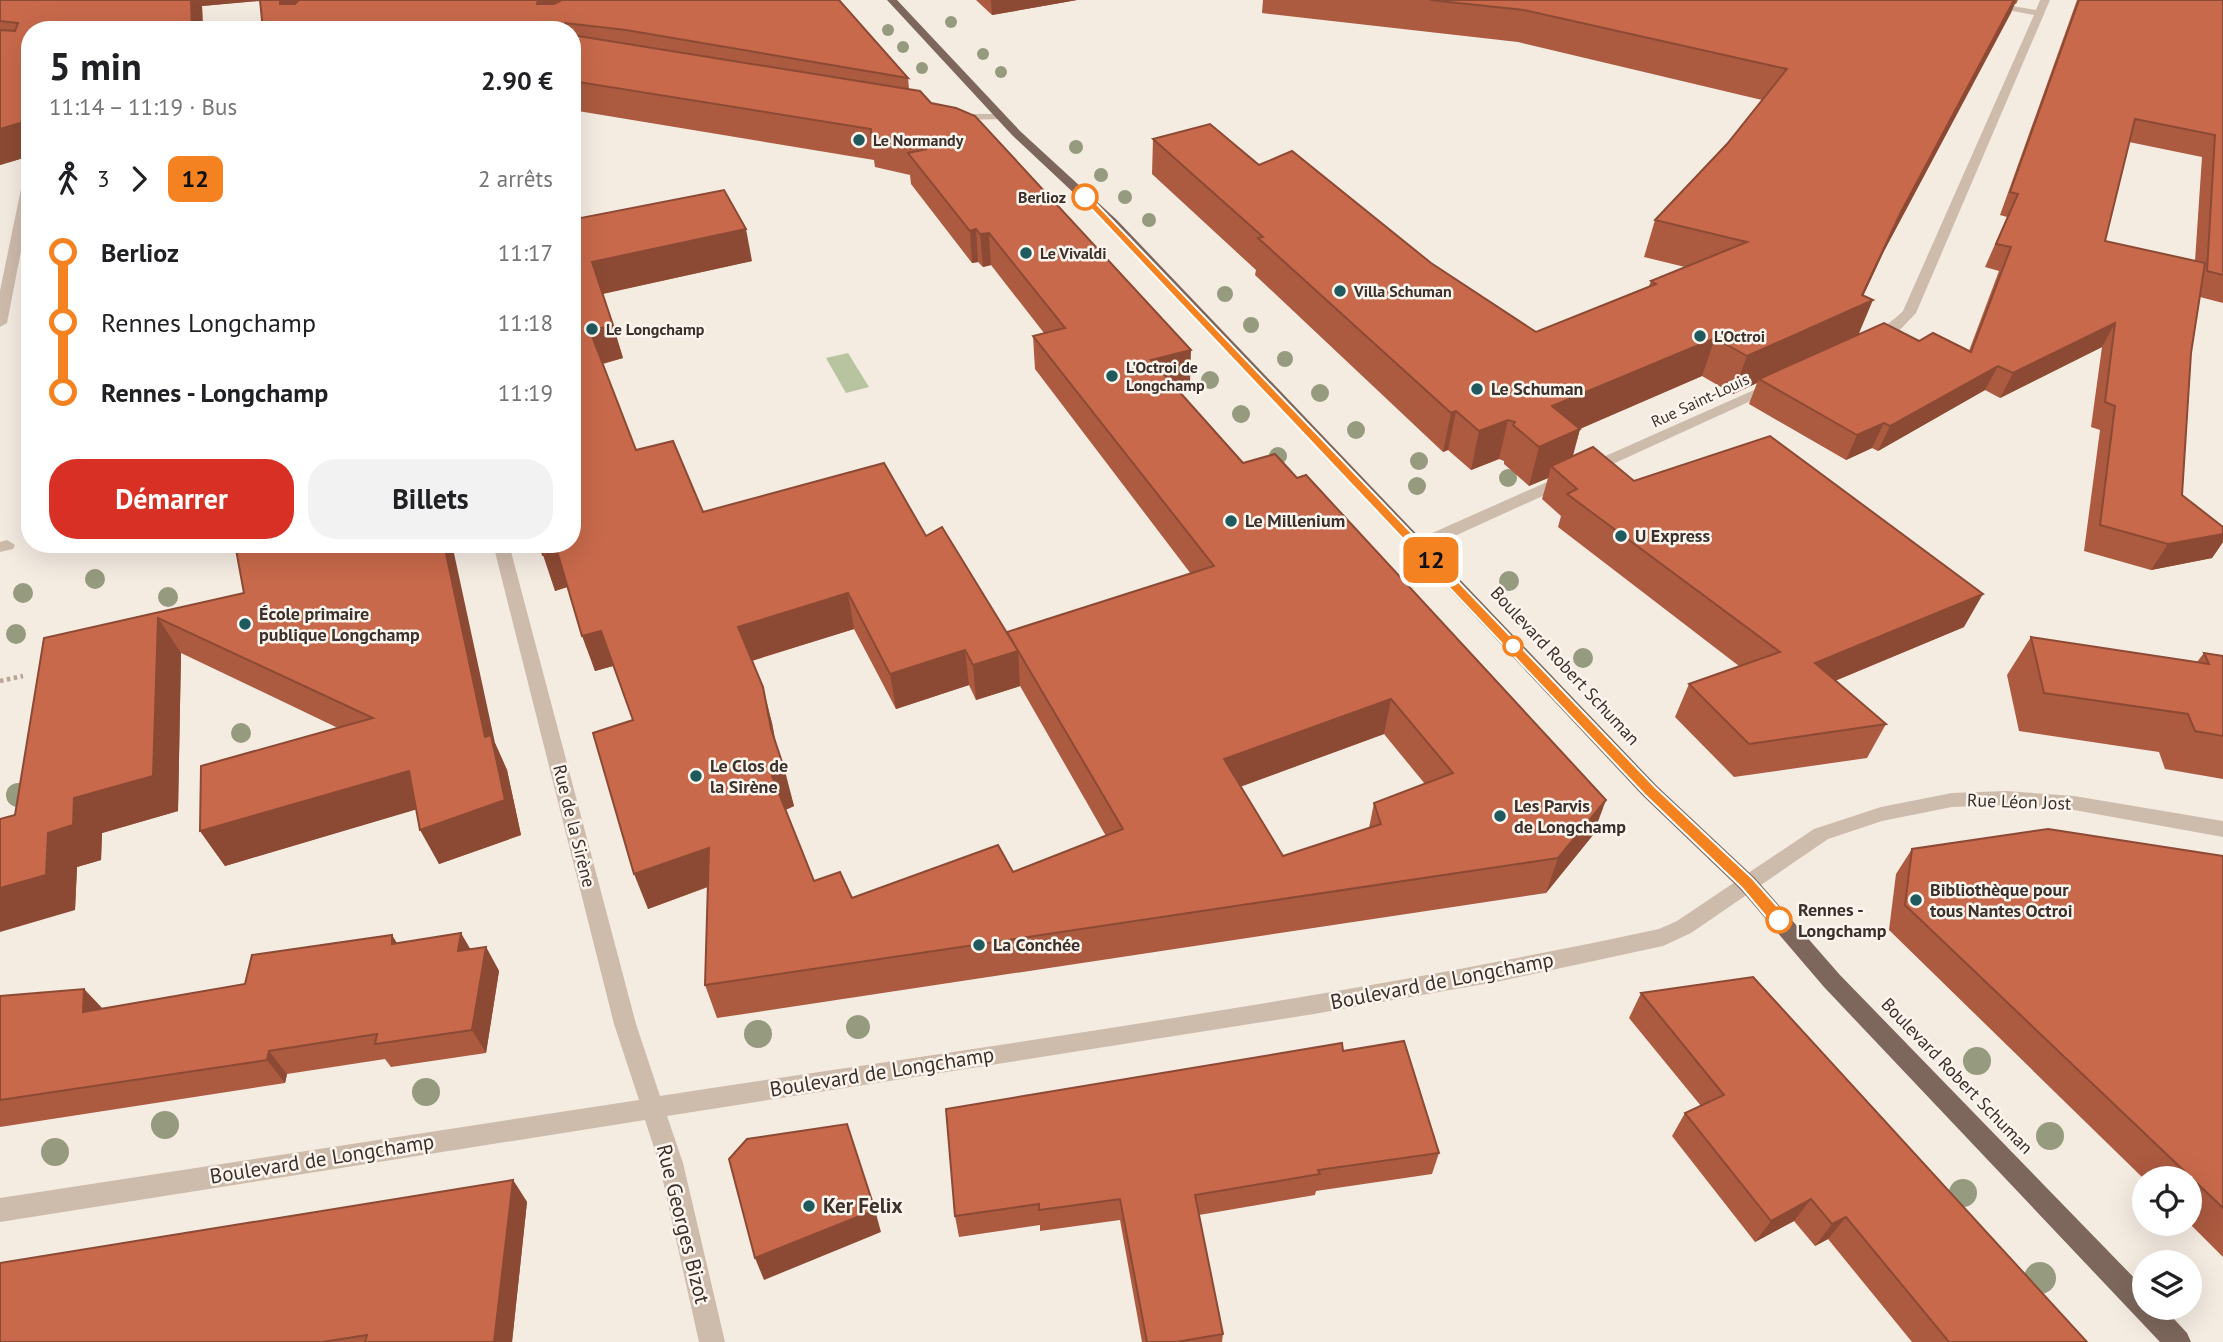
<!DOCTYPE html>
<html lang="fr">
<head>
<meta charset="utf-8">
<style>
	body { margin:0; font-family:"PT Sans",sans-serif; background:#f2f2f2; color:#202124; height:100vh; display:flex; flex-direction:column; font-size:26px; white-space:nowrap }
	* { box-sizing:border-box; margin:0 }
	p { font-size:23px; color:#757577 }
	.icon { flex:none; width:38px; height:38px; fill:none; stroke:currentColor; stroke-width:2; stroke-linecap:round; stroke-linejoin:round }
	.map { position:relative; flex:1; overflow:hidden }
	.panel { position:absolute; left:21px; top:21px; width:560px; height:532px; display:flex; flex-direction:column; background:#fff; border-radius:28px; box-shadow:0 7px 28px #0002 }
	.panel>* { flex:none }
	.badge { padding:0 14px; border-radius:10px; font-size:24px; line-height:46px }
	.tools { position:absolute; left:2132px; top:1166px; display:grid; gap:14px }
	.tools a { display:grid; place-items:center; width:70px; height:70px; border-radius:50%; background:#fff; box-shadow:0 7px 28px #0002; font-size:35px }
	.map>.badge { position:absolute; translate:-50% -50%; box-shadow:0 0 0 4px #fff }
	.legs { display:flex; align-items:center; gap:10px; height:77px; padding:0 28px; font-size:23px }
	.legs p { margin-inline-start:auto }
	.overview { display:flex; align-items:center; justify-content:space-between; height:119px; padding:0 28px }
	h1 { font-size:38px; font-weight:700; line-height:52px }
	.button { display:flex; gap:14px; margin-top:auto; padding:14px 28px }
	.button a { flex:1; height:80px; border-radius:28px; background:#d93025; color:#fff; font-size:28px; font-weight:700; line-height:80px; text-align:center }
	.button a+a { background:#f2f2f2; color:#202124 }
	ul { padding:0 28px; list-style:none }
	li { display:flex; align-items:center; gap:24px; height:70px; font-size:26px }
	li i { display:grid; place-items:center; width:10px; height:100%; margin:0 9px; background:currentColor }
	li i::after { content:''; width:18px; height:18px; margin:-9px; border:5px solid; border-radius:50%; background:#fff }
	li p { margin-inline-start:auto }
	li:first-child i { background:linear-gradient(#0000 50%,currentColor 0) }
	li:last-child i { background:linear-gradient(currentColor 50%,#0000 0) }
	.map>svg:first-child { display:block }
</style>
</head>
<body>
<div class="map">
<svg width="2223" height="1342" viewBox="0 0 2223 1342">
	<rect width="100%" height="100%" fill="#f4ebe1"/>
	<!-- green -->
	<path fill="#b8c4a0" d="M848 353 869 387 846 393 826 358Z"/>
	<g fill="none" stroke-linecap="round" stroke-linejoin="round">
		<!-- path -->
		<path stroke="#b9a596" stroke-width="4.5" stroke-dasharray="3.5 3.5" stroke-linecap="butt" d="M0 681 23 676"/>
		<!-- minor -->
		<g fill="#cdbbac" fill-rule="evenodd">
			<path d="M1956 0H1978L2036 10 2040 0H2050L1916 313 1896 334 1874 343 1867 339C1879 329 1891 323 1903 311L2034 15Z"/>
			<path d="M1001 114 1005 115V119L955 120 950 117 955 114Z"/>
			<path d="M30 171V205L7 323 0 327V291L24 174Z"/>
			<path d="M1772 382 1779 386 1777 389 1424 550 1418 551 1410 546 1412 542Z"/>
			<path d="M7 540 15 545 13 549 0 552V542Z"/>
			<path d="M493 544H509L636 1024 660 1096C994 1045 1329 1000 1659 929L1677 921 1814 829 1881 807 1952 793 2006 791 2074 796 2223 821V837L2074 810 2006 805 1952 807 1882 821 1828 839 1691 933 1663 946 1501 981 1314 1014 667 1116 683 1163 725 1342H699L659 1163 645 1120 0 1222V1198L639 1100 614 1024Z"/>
		</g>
		<!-- major -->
		<path fill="#7d675c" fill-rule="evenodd" d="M887 0H897L1020 131 1117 220 1657 786 1755 878 1840 975 2144 1288V1307H2163L2187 1333 2191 1342H2160L1824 987 1741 890 1643 796 1109 226 1012 135Z"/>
	</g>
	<!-- trees -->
	<g fill="#969b7f">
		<circle cx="951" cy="22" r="6"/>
		<circle cx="888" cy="30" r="6"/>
		<circle cx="903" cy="47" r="6"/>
		<circle cx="983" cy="54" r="6"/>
		<circle cx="922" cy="68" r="6"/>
		<circle cx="1001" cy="72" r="6"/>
		<circle cx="1076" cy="147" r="7"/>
		<circle cx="1101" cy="175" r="7"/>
		<circle cx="1125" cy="197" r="7"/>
		<circle cx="1149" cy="220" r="7"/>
		<circle cx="1225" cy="294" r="8"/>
		<circle cx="1251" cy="325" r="8"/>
		<circle cx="1285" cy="359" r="8"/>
		<circle cx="1210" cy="380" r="9"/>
		<circle cx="1320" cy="393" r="9"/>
		<circle cx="1241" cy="414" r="9"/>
		<circle cx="1356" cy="430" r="9"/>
		<circle cx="1278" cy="456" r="9"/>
		<circle cx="1419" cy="461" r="9"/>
		<circle cx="1508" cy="478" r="9"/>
		<circle cx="1417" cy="486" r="9"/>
		<circle cx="95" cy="579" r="10"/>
		<circle cx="1509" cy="581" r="10"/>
		<circle cx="23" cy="593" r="10"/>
		<circle cx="168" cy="597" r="10"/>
		<circle cx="16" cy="634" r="10"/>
		<circle cx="1583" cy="658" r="10"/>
		<circle cx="241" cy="733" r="10"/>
		<circle cx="18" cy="795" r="12"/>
		<circle cx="858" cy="1027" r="12"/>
		<circle cx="758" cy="1034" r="14"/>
		<circle cx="1977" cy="1061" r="14"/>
		<circle cx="426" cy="1092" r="14"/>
		<circle cx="165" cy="1125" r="14"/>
		<circle cx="2050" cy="1136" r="14"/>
		<circle cx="55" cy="1152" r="14"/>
		<circle cx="1963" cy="1193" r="14"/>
		<circle cx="2040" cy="1278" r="16"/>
	</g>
	<!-- wall -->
	<g fill="#ac5a40" fill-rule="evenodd">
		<path d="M0 0H839L908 78 909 89 1190 384 1175 387 1243 463 1593 835 1546 893 717 1018 705 985 708 887 648 909 633 720 613 666 595 671 568 587 555 591 576 219 752 261 603 294 623 358 603 364 636 450 703 512 926 536 1007 633 1191 574 1035 369 1033 336 1044 333 991 265 983 267 978 262 972 263 911 184 910 175 875 167 874 160 572 110V30H263L260 1 202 6 203 30H30V156L0 165ZM854 629 896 709 969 685 976 700 1020 686 1106 836 1013 872 852 898 814 881 785 810 794 806 775 742 772 723 752 661ZM1384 734 1425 784 1374 803 1369 828 1283 856 1241 786Z"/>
		<path d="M976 0H1077L992 15Z"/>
		<path d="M1263 0H2018L2016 4H2015L1884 251 1863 296 1859 334 1919 341 1969 351 1999 271 1985 267 2007 217 2000 215 2077 0H2223V303L2200 297 2191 353 2182 495 2223 527V542L2212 558 2151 570 2084 551 2100 430 2091 427 2102 347 2000 398 1985 390 1878 451 1872 448 1846 460 1749 404 1757 383 1733 394 1702 376 1580 429 1573 456 1634 481 1964 627 1835 681 1886 724 1867 758 1734 777 1675 717 1689 684 1739 666 1558 527 1561 516 1542 499 1548 478 1529 486 1504 464V461L1499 459 1471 470 1448 450 1443 452 1255 275 1256 270 1152 174 1153 139 1259 165 1431 263 1536 332 1649 286 1651 281 1685 267 1644 257 1655 220 1727 144 1762 100 1518 42 1262 13ZM2129 142 2202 157 2195 261 2105 241Z"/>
		<path d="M244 593 495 743 507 770 521 835 439 864 416 809 225 866 200 831 338 728 181 653 178 811 102 833 101 860 77 867 75 910 15 815 44 638Z"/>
		<path d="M2031 637 2197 662 2204 653 2223 656V779L2165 769 2159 752 2019 731 2007 675Z"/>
		<path d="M1912 849 2223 856V1257L2189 1223V1178H2144V1179L1889 930 1896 874Z"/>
		<path d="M397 944 470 949 486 947 499 971 486 1053 391 1067 385 1059 287 1074 285 1083 0 1127V996L84 989 102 1009 245 984Z"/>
		<path d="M1641 993 2087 1342H1912L1828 1239 1815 1246 1794 1221 1755 1242 1672 1136 1685 1113 1701 1106 1629 1018Z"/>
		<path d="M1343 1051 1439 1153 1432 1174 1316 1191 1315 1195 1199 1215 1223 1334 1222 1342H1142L1120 1220 1040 1231V1225L959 1237 955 1216Z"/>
		<path d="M513 1180 527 1202 512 1342H0Z"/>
	</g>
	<!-- shaded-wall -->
	<g fill="#8c4a34">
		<path d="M191 0H268L202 6 203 30H192Z"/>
		<path d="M280 0H320L291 30 280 4Z"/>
		<path d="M538 0H597L546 28 537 4Z"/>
		<path d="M991 0H1077L992 15Z"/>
		<path d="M2014 0H2016L2011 13 1884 251 1858 307 1873 300 1857 338 1759 379 1757 383 1733 394 1747 356 1862 295 1900 214Z"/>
		<path d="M30 120V156L0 165V129Z"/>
		<path d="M746 229 752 261 601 294 592 262Z"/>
		<path d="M976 229 978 262 972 263 970 231Z"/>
		<path d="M989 233 991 265 983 267 980 234Z"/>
		<path d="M2115 323 2102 347 2000 398 2013 373Z"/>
		<path d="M613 325 623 358 600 364 590 331Z"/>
		<path d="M1715 338 1702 376 1542 445 1552 406Z"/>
		<path d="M1191 350 1190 384 1150 394 1151 360Z"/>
		<path d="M1998 366 1985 390 1878 451 1890 426Z"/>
		<path d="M1456 411 1448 450 1443 452 1451 413Z"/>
		<path d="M1508 420 1499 459 1471 470 1479 431Z"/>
		<path d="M1884 423 1872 448 1846 460 1857 435Z"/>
		<path d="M1580 429 1569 468 1551 466 1548 478 1529 486 1539 447Z"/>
		<path d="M2223 534V542L2212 558 2151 570 2168 544Z"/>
		<path d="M444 544H452L495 743 507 770 521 835 439 864 420 830 485 737Z"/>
		<path d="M557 551 569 586 555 591 543 555Z"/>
		<path d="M848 593 854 629 747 662 738 627Z"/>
		<path d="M1983 594 1964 627 1798 696 1815 663Z"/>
		<path d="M158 618 181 653 178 811 102 833 101 860 77 867 75 910 0 932V888L48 833 74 798Z"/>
		<path d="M601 631 613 666 595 671 582 636Z"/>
		<path d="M965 650 969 685 896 709 890 674Z"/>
		<path d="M1018 651 1020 686 976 700 973 665Z"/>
		<path d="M763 687 772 723 780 764 771 729Z"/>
		<path d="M1391 699 1384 734 1221 794 1224 759Z"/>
		<path d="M409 771 428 806 225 866 200 831Z"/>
		<path d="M785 771 794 806 781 812 772 776Z"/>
		<path d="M1606 800 1593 835 1546 893 1558 858Z"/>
		<path d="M709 848 720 882 648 909 634 874Z"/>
		<path d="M461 933 475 957 458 951Z"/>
		<path d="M392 935 407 959 392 944Z"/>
		<path d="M486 947 499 971 486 1053 472 1030Z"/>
		<path d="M84 989 106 1012H83Z"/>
		<path d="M269 1051 287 1074 285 1083 267 1060Z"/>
		<path d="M513 1180 527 1202 512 1342H494Z"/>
		<path d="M1811 1199 1794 1221 1755 1242 1771 1221Z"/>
		<path d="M875 1210 881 1232 764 1280 755 1258Z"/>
		<path d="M1846 1217 1828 1239 1815 1246 1832 1224Z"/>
	</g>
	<!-- building -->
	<g fill="#c8694b" stroke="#8c4a34" stroke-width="2" fill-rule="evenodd">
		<path d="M0 0H191L192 30H30V120L0 129V30L15 31 18 23 0 21Z"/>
		<path d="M260 0H280V4H295L299 0H538L537 4H554L562 0H839L908 78 626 30 565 23 563 30H263Z"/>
		<path d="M1430 0H2014L1900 214 1862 295 1873 300 1747 356 1715 338 1552 406 1580 429 1539 447 1513 425 1515 422 1508 420 1479 431 1456 411 1451 413 1258 238 1263 237 1153 139 1210 124 1259 165 1292 151 1431 263 1536 332 1656 284 1651 281 1747 242 1655 220 1727 144 1787 69 1524 10Z"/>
		<path d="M2079 0H2223V275L2207 271 2215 135 2135 119 2105 241 2205 263 2191 353 2182 495 2223 527V534L2168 544 2100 525 2115 406 2105 402 2115 323 2013 373 1998 366 1890 426 1884 423 1857 435 1759 379 1884 323 1919 341 1933 333 1971 352 2011 247 1996 244 2018 194 2010 192Z"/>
		<path d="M572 35 920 91 931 103 956 108 975 116 1191 350 1151 360 1243 463 1275 454 1297 478 1306 475 1606 800 1558 858 705 985 709 848 634 874 593 733 633 720 601 631 582 636 557 551 543 555 539 544H572V212L576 219 724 190 746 229 592 262 613 325 590 331 636 450 673 441 703 512 884 463 926 536 942 527 1018 651 973 665 965 650 890 674 848 593 738 627 763 687 771 729 785 771 772 776 814 881 840 872 852 898 998 845 1013 872 1123 829 1007 632 1214 566 1033 336 1065 328 989 233 980 234 976 229 970 231 908 153 927 149 871 136V129L572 81ZM1391 699 1453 773 1374 803 1381 824 1283 856 1224 759Z"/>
		<path d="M1770 436 1983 594 1815 663 1886 724 1749 744 1689 684 1780 652 1567 494 1577 489 1551 466 1593 447 1634 481Z"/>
		<path d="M235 544H444L485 737 491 735 505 800 420 830 409 771 200 831 201 766 373 718 158 618 153 776 74 798 73 825 48 833 46 875 0 888V819L15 815 44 638 244 593Z"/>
		<path d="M2031 637 2209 664 2204 653 2223 656V736L2195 731 2188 714 2044 693Z"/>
		<path d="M2048 829 2223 856V1208L1905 905 1912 849Z"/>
		<path d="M461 933 458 951 486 947 472 1030 375 1044 377 1034 269 1051 267 1060 0 1100V996L84 989 83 1012 245 984 252 955 392 935V944Z"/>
		<path d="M1753 977 2087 1342H1949L1846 1217 1832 1224 1811 1199 1771 1221 1685 1113 1724 1095 1641 993Z"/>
		<path d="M1404 1041 1439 1153 1318 1170 1320 1174 1195 1195 1223 1334 1176 1342H1147L1120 1199 1039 1210V1204L955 1216 946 1109 1342 1043 1343 1051Z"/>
		<path d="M847 1124 875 1210 755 1258 729 1159 747 1139Z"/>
		<path d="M513 1180 494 1342H365L367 1335 322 1342H0V1263Z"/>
	</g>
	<!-- line-1 -->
	<path fill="#f58220" stroke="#fff" stroke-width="2" d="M1082 195H1088L1655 787 1753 879 1785 915V925H1773L1742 888 1645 795 1082 199Z"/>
	<!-- markers -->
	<g fill="#1f5a5e" stroke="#fbf5ee" stroke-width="2.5">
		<circle cx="859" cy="140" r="7"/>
		<circle cx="1026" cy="253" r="7"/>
		<circle cx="1340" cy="291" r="7"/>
		<circle cx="592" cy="329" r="7"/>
		<circle cx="1700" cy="336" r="7"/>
		<circle cx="1112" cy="376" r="7"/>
		<circle cx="1477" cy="389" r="7"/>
		<circle cx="1231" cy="521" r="7"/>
		<circle cx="1621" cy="536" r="7"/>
		<circle cx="245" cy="624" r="7"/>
		<circle cx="696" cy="776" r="7"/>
		<circle cx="1500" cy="816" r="7"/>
		<circle cx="1916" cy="900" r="7"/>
		<circle cx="979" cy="945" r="7"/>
		<circle cx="809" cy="1206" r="7"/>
	</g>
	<g fill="#fff" stroke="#f58220" stroke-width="3.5">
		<circle cx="1085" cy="197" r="12"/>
		<circle cx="1513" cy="646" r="9"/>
		<circle cx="1779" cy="920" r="12"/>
	</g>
	<g text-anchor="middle" stroke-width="5" stroke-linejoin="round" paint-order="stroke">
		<!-- far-poi labels -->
		<g font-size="16" font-weight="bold" fill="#3b302b" stroke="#fbf5ee" text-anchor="start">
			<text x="873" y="146">Le Normandy</text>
			<text x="1040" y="259">Le Vivaldi</text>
			<text x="1354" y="297">Villa Schuman</text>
			<text x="606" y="335">Le Longchamp</text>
			<text x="1714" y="342">L'Octroi</text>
			<text x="1126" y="373">L'Octroi de<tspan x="1126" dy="18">Longchamp</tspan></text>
		</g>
		<!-- far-stop labels -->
		<g font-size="16" font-weight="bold" fill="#3b302b" stroke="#fbf5ee" text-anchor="end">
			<text x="1066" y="203">Berlioz</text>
		</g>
		<!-- far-street labels -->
		<g font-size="16" fill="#3b302b" stroke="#fbf5ee">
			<text transform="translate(1700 400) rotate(-25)" y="6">Rue Saint-Louis</text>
		</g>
		<!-- poi labels -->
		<g font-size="18" font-weight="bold" fill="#3b302b" stroke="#fbf5ee" text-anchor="start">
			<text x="1491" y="395">Le Schuman</text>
			<text x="1245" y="527">Le Millenium</text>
			<text x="1635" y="542">U Express</text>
			<text x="259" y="620">École primaire<tspan x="259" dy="21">publique Longchamp</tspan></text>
			<text x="710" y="772">Le Clos de<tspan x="710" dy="21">la Sirène</tspan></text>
			<text x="1514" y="812">Les Parvis<tspan x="1514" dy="21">de Longchamp</tspan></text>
			<text x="1930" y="896">Bibliothèque pour<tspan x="1930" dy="21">tous Nantes Octroi</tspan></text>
			<text x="993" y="951">La Conchée</text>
		</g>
		<!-- street labels -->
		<g font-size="18" fill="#3b302b" stroke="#fbf5ee">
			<text transform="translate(1565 666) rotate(47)" y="6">Boulevard Robert Schuman</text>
			<text transform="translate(2019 802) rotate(2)" y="6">Rue Léon Jost</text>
			<text transform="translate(574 826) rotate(76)" y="6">Rue de la Sirène</text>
			<text transform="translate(1957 1076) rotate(46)" y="6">Boulevard Robert Schuman</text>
		</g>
		<!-- stop labels -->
		<g font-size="18" font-weight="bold" fill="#3b302b" stroke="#fbf5ee" text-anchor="start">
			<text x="1798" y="916">Rennes -<tspan x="1798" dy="21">Longchamp</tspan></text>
		</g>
		<!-- near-street labels -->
		<g font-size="21" fill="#3b302b" stroke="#fbf5ee">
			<text transform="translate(1442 981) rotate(-11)" y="7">Boulevard de Longchamp</text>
			<text transform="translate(882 1072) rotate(-9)" y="7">Boulevard de Longchamp</text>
			<text transform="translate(322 1159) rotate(-9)" y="7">Boulevard de Longchamp</text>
			<text transform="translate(683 1224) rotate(76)" y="7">Rue Georges Bizot</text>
		</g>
		<!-- near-poi labels -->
		<g font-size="21" font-weight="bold" fill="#3b302b" stroke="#fbf5ee" text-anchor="start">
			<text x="823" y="1213">Ker Felix</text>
		</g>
	</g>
</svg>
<div class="tools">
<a><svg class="icon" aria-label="locate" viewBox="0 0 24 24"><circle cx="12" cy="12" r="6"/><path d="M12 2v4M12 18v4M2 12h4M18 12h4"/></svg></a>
<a><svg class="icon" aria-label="layers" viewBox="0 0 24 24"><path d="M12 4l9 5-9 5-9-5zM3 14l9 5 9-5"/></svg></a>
</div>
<b class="badge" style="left:1431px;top:560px;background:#f58220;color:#111">12</b>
<section class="panel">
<div class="overview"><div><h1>5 min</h1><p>11:14 – 11:19 · Bus</p></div><b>2.90 €</b></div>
<div class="legs"><svg class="icon" aria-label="walk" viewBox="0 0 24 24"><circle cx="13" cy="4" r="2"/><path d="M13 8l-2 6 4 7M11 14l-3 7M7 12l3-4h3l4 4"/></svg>3<svg class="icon" aria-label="forward" viewBox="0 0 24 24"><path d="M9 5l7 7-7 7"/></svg><b class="badge" style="background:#f58220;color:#111">12</b><p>2 arrêts</p></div>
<ul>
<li><i style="color:#f58220"></i><b>Berlioz</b><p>11:17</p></li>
<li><i style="color:#f58220"></i><span>Rennes Longchamp</span><p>11:18</p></li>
<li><i style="color:#f58220"></i><b>Rennes - Longchamp</b><p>11:19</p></li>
</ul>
<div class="button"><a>Démarrer</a><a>Billets</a></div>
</section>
</div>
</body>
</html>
